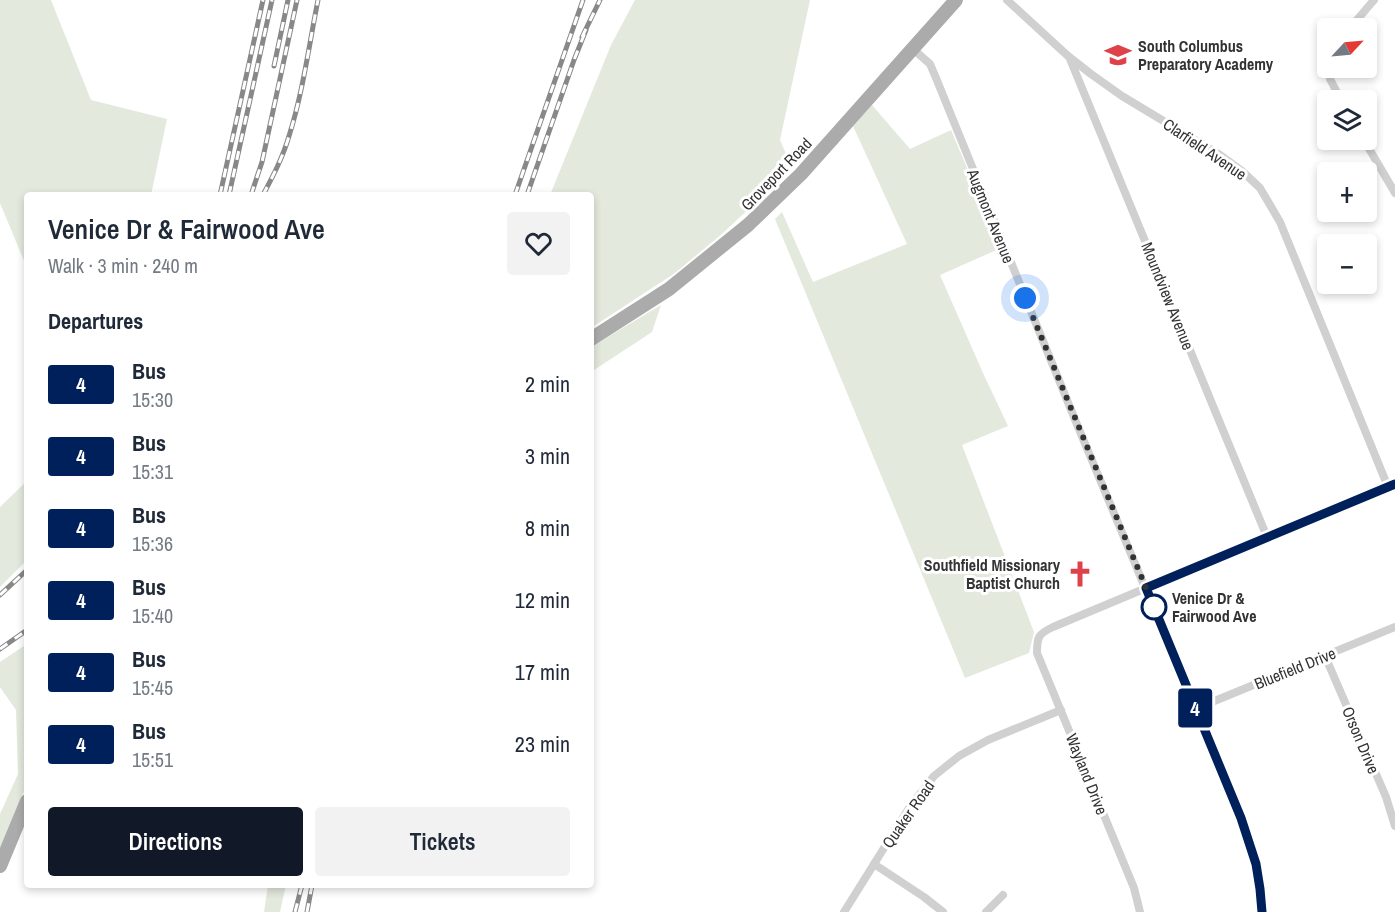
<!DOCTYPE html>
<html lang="en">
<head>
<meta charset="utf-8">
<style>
	body { margin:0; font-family:"Archivo Narrow",sans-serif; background:#f2f2f3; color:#1f2937; height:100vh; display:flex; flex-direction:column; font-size:22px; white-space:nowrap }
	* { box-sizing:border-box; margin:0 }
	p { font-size:20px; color:#747a83 }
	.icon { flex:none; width:33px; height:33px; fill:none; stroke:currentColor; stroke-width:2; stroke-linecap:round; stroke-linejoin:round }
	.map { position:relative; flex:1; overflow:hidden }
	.drawer { position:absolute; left:24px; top:192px; width:570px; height:696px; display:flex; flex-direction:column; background:#fff; border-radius:6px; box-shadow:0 3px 9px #0003 }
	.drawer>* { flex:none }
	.badge { padding:0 12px; border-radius:4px; font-size:21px; line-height:39px }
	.needle { width:39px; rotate:64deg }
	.controls { position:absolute; left:1317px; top:18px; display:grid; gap:12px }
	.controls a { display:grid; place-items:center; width:60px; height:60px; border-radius:6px; background:#fff; box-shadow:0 3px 9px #0003; font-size:30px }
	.you { position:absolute; width:30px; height:30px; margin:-15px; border:4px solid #fff; border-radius:50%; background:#1a73e8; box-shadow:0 0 0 9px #1a73e833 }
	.map>.badge { position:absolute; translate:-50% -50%; box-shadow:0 0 0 3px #fff }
	h2 { padding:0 24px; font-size:22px; line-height:54px }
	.round { display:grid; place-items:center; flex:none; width:63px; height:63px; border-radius:6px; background:#f2f2f3 }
	.head { display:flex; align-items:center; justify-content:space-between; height:102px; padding:0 24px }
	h1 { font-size:28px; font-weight:600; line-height:45px }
	.primary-button { display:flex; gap:12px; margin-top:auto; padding:12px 24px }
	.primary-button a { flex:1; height:69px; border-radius:6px; background:#111827; color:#fff; font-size:24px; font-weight:600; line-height:69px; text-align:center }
	.primary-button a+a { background:#f2f2f3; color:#1f2937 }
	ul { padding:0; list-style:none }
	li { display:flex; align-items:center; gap:18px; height:72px; padding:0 24px }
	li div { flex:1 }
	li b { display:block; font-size:22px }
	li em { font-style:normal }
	li .badge { min-width:66px; font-weight:700; text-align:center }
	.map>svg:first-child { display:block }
</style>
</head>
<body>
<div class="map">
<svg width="1395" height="912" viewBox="0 0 1395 912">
	<rect width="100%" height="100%" fill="#fff"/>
	<!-- green -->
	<g fill="#e3e9dd">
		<path d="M0 0H51L91 100 167 119 151 195H27V268L0 203Z"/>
		<path d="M635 0H810L780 140 792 168 723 233 675 273 591 328V195H550L611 45Z"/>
		<path d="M872 105 910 149 951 130 1001 248 940 275 983 373 1008 426 962 445 1034 632 1029 653 965 678 775 219 782 212 813 282 907 244 853 126Z"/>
		<path d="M661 305 652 332 591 372V347Z"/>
		<path d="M27 481V560L0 587V507Z"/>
		<path d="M27 644V784L0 848V814L18 774 16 710 0 687V662Z"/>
		<path d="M268 885H286L280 912H264Z"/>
	</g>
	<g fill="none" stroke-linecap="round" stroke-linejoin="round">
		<!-- street -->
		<g stroke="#d0d0d0" stroke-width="8">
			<path d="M1007 0 1068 56 1091 74 1122 96 1220 155 1242 171 1260 188 1280 222 1388 487"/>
			<path d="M1350 28 1374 0"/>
			<path d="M913 49 930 64 936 78 1076 422 1241 818 1256 864 1260 889 1262 912"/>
			<path d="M1070 59 1267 537"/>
			<path d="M1329 68 1330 79 1341 100"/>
			<path d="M1364 140 1395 193"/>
			<path d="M1325 656 1386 797 1395 826"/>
			<path d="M1195 709 1395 627"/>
			<path d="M874 864 924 897 943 912"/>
			<path d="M844 912 909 808 934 776 959 756 988 740 1061 710"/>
			<path d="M986 912 1003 895"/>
			<path d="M1140 912 1134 888 1037 653C1037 637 1038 634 1053 627L1395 484"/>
		</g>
		<!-- primary -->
		<g stroke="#ababab" stroke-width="14">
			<path d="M591 339 669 289 748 225 801 174 956 0"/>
			<path d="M0 866 27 801"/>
		</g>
		<!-- rail casing -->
		<g stroke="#888" stroke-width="5">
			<g id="rail">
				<path d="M582 37 600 0"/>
				<path d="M274 66 288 0"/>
				<path d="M220 195 263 0"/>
				<path d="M229 195 272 0"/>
				<path d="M251 195 262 162 297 0"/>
				<path d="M263 195C273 176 283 157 289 136 303 92 309 45 318 0"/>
				<path d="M515 195 583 0"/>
				<path d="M527 195 574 60 586 30"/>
				<path d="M0 595 27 570"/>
				<path d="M0 649 27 630"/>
				<path d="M295 912 302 885"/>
				<path d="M307 912 312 885"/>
			</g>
		</g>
		<!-- rail -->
		<use href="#rail" stroke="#fff" stroke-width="3" stroke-dasharray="9" stroke-linecap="butt"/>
	</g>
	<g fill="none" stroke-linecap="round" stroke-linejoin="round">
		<!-- line casing -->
		<g stroke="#fff" stroke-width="14">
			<path id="line" d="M1262 912 1260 889 1256 864 1241 818 1146 588 1395 484"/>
		</g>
		<!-- line -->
		<use href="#line" stroke="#00205b" stroke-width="9"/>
		<!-- walk -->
		<path stroke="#333" stroke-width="6" stroke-dasharray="0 10.8" d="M1025 298 1154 607"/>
	</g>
	<!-- icons -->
	<defs>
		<g id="school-bare" transform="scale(2.07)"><path d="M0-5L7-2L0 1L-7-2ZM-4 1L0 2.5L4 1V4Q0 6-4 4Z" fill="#de414a" stroke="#fff" stroke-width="2.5" paint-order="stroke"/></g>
		<g id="church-bare" transform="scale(2.07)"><path d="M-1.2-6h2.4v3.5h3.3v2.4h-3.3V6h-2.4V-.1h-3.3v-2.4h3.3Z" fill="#de414a" stroke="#fff" stroke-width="2.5" paint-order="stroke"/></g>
	</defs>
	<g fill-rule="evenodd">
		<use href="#school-bare" x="1118" y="55"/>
		<use href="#church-bare" x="1080" y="574"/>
	</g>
	<!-- markers -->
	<circle fill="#fff" stroke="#00205b" stroke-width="3" cx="1154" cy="607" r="12"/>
	<g text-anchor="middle" stroke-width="6" stroke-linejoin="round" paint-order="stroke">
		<!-- poi labels -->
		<g font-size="16" font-weight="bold" fill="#333" stroke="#fff" text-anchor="start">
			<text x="1138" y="52">South Columbus<tspan x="1138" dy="18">Preparatory Academy</tspan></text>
			<text x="1060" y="571" text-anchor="end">Southfield Missionary<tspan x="1060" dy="18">Baptist Church</tspan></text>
		</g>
		<!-- street labels -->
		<g font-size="16" fill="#333" stroke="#fff">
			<text transform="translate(1205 149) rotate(34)" y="6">Clarfield Avenue</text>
			<text transform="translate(776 174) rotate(-46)" y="6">Groveport Road</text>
			<text transform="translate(991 216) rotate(68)" y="6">Augmont Avenue</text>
			<text transform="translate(1168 296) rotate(68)" y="6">Moundview Avenue</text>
			<text transform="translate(1295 668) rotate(-22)" y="6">Bluefield Drive</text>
			<text transform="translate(1361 740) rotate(67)" y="6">Orson Drive</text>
			<text transform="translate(1087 774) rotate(68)" y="6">Wayland Drive</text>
			<text transform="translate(908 814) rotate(-55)" y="6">Quaker Road</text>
		</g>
		<!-- stop labels -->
		<g font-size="16" font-weight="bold" fill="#333" stroke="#fff" text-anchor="start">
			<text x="1172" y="604">Venice Dr &amp;<tspan x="1172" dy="18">Fairwood Ave</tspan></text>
		</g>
	</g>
</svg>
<div class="controls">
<a><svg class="needle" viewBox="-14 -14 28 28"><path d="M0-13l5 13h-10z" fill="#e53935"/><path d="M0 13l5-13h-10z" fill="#747a83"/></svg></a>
<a><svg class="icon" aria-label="layers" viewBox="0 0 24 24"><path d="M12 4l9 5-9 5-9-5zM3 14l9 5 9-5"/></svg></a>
<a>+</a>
<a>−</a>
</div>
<div class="you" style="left:1025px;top:298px"></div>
<b class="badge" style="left:1195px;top:708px;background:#00205b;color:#fff">4</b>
<section class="drawer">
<div class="head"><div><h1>Venice Dr &amp; Fairwood Ave</h1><p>Walk · 3 min · 240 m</p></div><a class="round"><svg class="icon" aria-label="heart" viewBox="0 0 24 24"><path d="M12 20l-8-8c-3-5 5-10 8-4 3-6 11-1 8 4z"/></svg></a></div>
<h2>Departures</h2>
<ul>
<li><span class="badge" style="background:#00205b;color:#fff">4</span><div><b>Bus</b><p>15:30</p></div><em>2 min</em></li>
<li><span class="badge" style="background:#00205b;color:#fff">4</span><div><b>Bus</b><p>15:31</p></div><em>3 min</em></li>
<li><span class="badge" style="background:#00205b;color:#fff">4</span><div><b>Bus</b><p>15:36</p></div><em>8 min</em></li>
<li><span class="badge" style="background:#00205b;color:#fff">4</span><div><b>Bus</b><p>15:40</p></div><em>12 min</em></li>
<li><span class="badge" style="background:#00205b;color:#fff">4</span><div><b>Bus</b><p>15:45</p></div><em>17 min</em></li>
<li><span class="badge" style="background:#00205b;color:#fff">4</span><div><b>Bus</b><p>15:51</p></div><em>23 min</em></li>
</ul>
<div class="primary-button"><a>Directions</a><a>Tickets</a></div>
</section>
</div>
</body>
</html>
